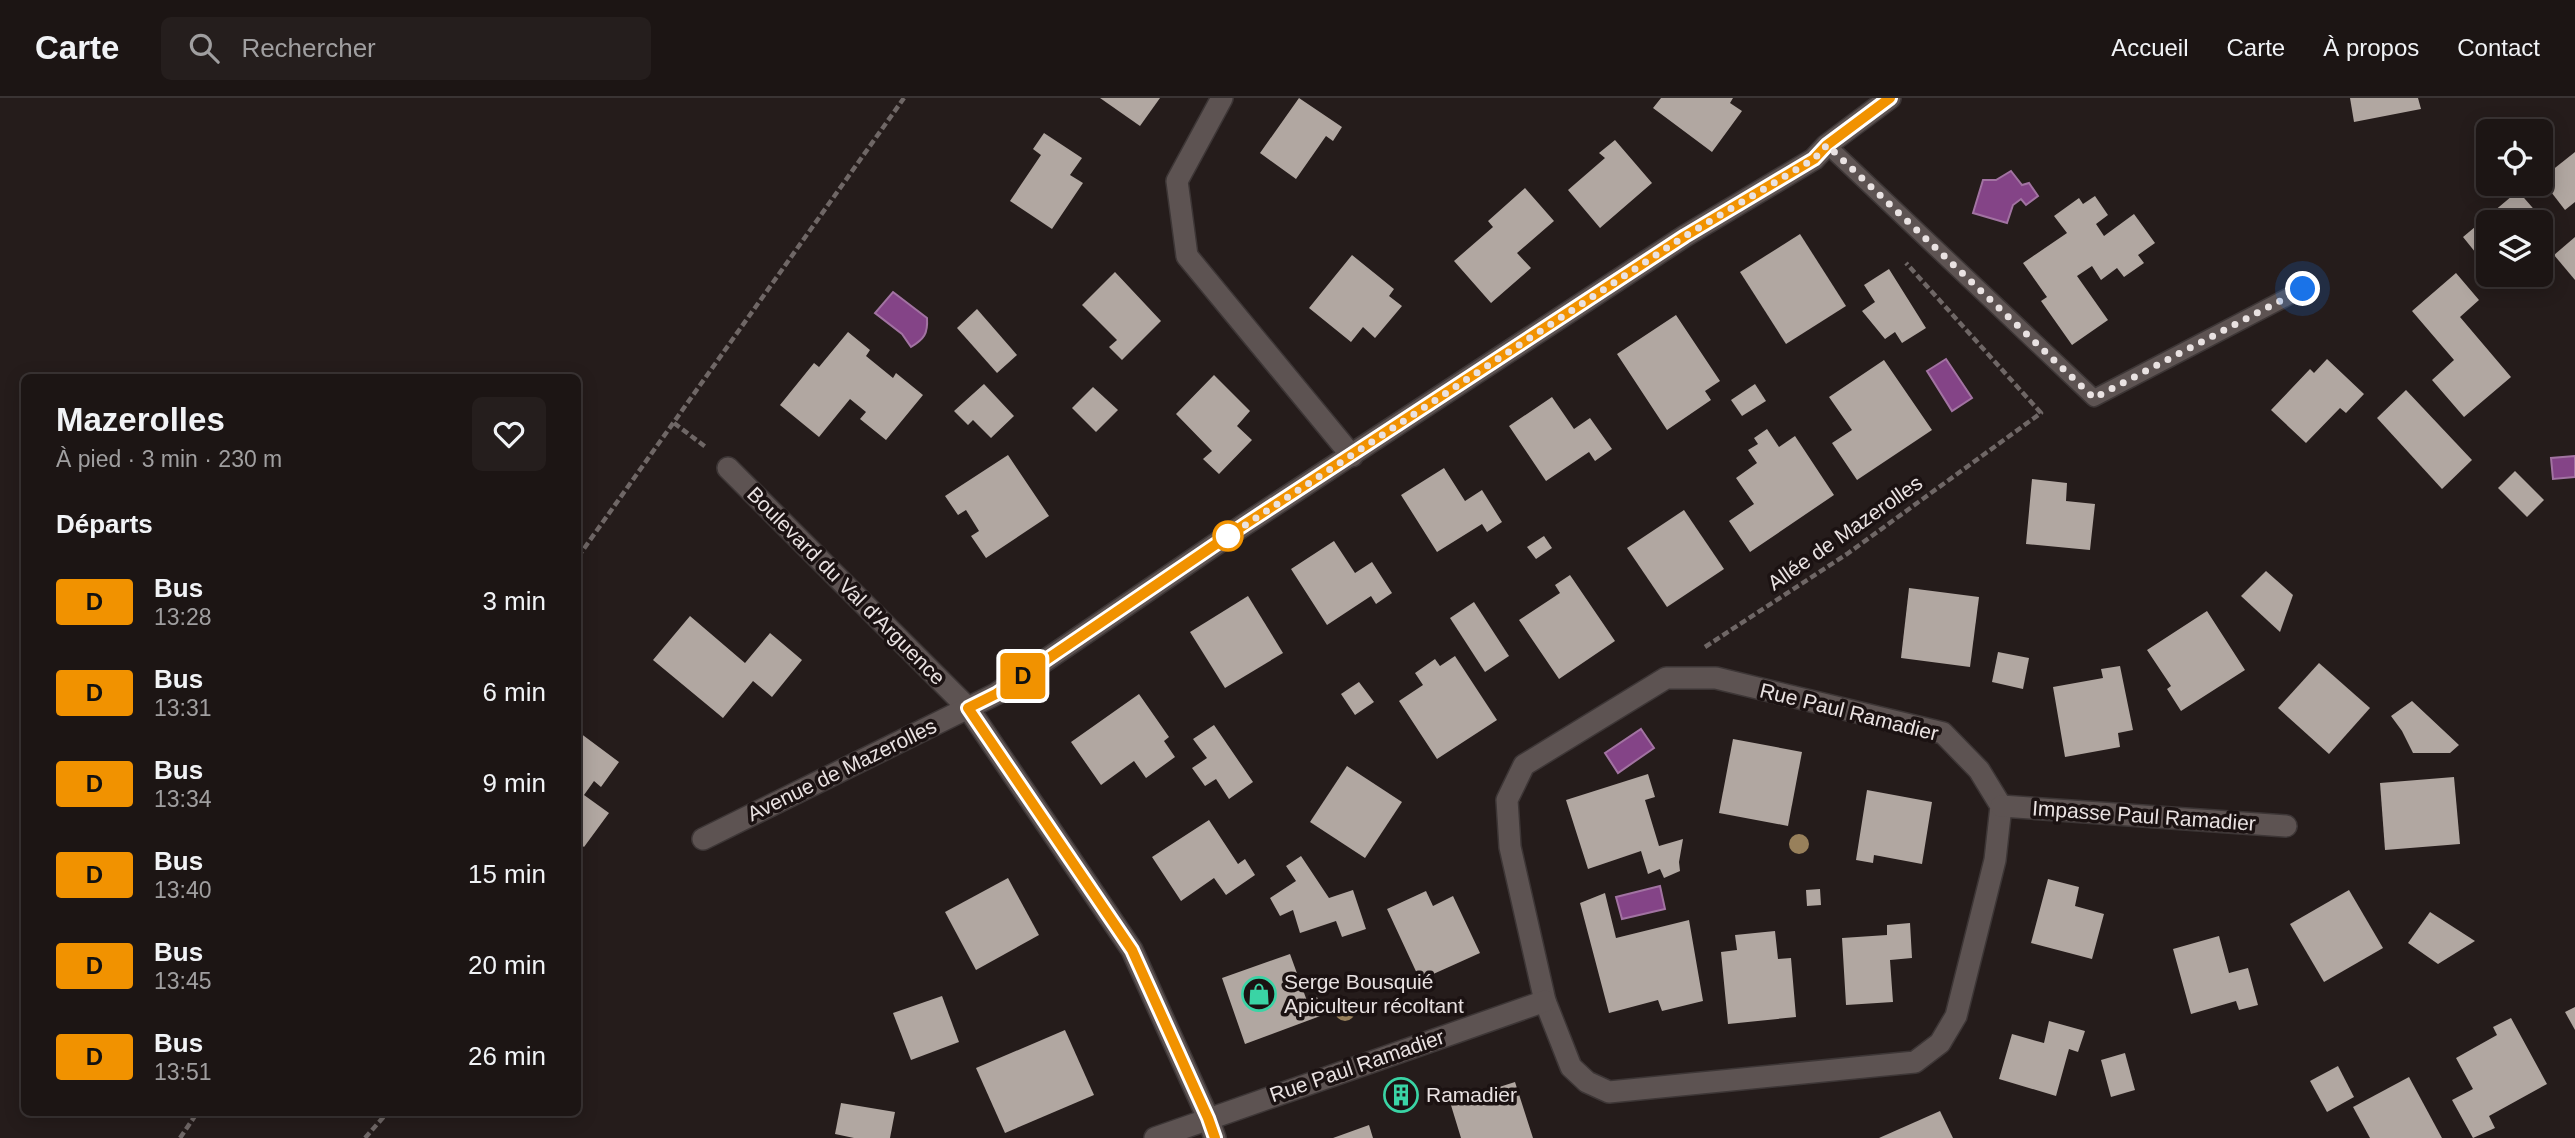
<!DOCTYPE html>
<html lang="fr">
<head>
<meta charset="utf-8">
<style>
	body { margin:0; font-family:Helvetica,sans-serif; background:#251e1d; color:#f1f3f6; height:100vh; display:flex; flex-direction:column; font-size:26px; white-space:nowrap }
	* { box-sizing:border-box; margin:0 }
	p { font-size:23px; color:#a09fa0 }
	.icon { flex:none; width:38px; height:38px; fill:none; stroke:currentColor; stroke-width:2; stroke-linecap:round; stroke-linejoin:round }
	.map { position:relative; flex:1; overflow:hidden }
	.details { position:absolute; left:21px; top:276px; width:560px; height:742px; display:flex; flex-direction:column; background:#1c1514; border-radius:10px; box-shadow:0 4px 18px #0003,0 0 0 2px #3a3434 }
	.details>* { flex:none }
	.badge { padding:0 14px; border-radius:5px; font-size:24px; line-height:46px }
	.buttons { position:absolute; left:2476px; top:21px; display:grid; gap:14px }
	.buttons a { display:grid; place-items:center; width:77px; height:77px; border-radius:10px; background:#1c1514; box-shadow:0 4px 18px #0003,0 0 0 2px #3a3434; font-size:35px }
	.you { position:absolute; width:35px; height:35px; margin:-18px; border:5px solid #fff; border-radius:50%; background:#1a73e8; box-shadow:0 0 0 10px #1a73e833 }
	.map>.badge { position:absolute; translate:-50% -50%; box-shadow:0 0 0 4px #fff }
	h2 { padding:0 35px; font-size:26px; line-height:63px }
	.round { display:grid; place-items:center; flex:none; width:74px; height:74px; border-radius:10px; background:#251e1d }
	.overview { display:flex; align-items:center; justify-content:space-between; height:119px; padding:0 35px }
	h1 { font-size:33px; font-weight:600; line-height:52px }
	ul { padding:0; list-style:none }
	li { display:flex; align-items:center; gap:21px; height:91px; padding:0 35px }
	li div { flex:1 }
	li b { display:block; font-size:26px }
	li em { font-style:normal }
	li .badge { min-width:77px; font-weight:700; text-align:center }
	header { display:flex; align-items:center; gap:42px; box-sizing:border-box; height:98px; padding:0 35px; background:#1c1514; border-bottom:2px solid #3a3434 }
	header strong { font-size:33px }
	nav { display:flex; gap:38px; margin-inline-start:auto; font-size:24px }
	.search { width:490px; height:63px; background:#251e1d; display:flex; align-items:center; gap:18px; box-sizing:border-box; padding:0 24px; border-radius:10px; color:#a09fa0; font-size:26px }
	.map>svg:first-child { display:block }
</style>
</head>
<body>
<header>
<strong>Carte</strong>
<div class="search"><svg class="icon" aria-label="search" viewBox="0 0 24 24"><circle cx="10" cy="10" r="6"/><path d="M15 15l6 6"/></svg>Rechercher</div>
<nav><a>Accueil</a><a>Carte</a><a>À propos</a><a>Contact</a></nav>
</header>
<div class="map">
<svg width="2575" height="1040" viewBox="0 0 2575 1040">
	<rect width="100%" height="100%" fill="#251c1b"/>
	<!-- water -->
	<g fill="#844487" stroke="#a273a2" stroke-width="2">
		<path d="M2011 73 2022 87 2029 85 2038 98 2026 107 2021 101 2013 107 2007 125 1973 115 1983 82H1996Z"/>
		<path d="M893 194 927 220C928 236 924 241 911 249L902 236 875 215Z"/>
		<path d="M1946 261 1972 300 1952 313 1927 273Z"/>
		<path d="M2575 358V379L2553 381 2551 360Z"/>
		<path d="M1641 631 1654 650 1618 675 1605 655Z"/>
		<path d="M1660 788 1665 811 1622 821 1616 799Z"/>
	</g>
	<!-- building -->
	<g fill="#b1a7a1">
		<path d="M1100 0H1160L1140 28Z"/>
		<path d="M1299 0 1342 29 1333 43 1326 38 1296 81 1260 55Z"/>
		<path d="M1661 0H1733L1730 5 1742 13 1712 54 1653 10Z"/>
		<path d="M2350 0H2418L2421 11 2354 24Z"/>
		<path d="M1044 35 1082 60 1070 77 1083 85 1052 131 1010 103 1041 57 1033 51Z"/>
		<path d="M1615 42 1652 85 1600 130 1568 92 1605 60 1599 55Z"/>
		<path d="M2575 54V104L2565 112 2541 81Z"/>
		<path d="M1525 90 1554 123 1517 155 1531 170 1491 205 1454 163 1493 129 1488 123Z"/>
		<path d="M2518 93 2545 124 2541 128V124H2488V170L2463 139Z"/>
		<path d="M2095 98 2108 117 2096 126 2104 138 2134 116 2155 145 2138 157 2144 165 2124 179 2117 170 2101 182 2092 168 2077 178 2108 222 2072 247 2041 203 2047 199 2023 165 2067 135 2054 118 2079 100 2083 106Z"/>
		<path d="M1800 136 1846 208 1786 246 1740 174Z"/>
		<path d="M2575 139V182L2554 157Z"/>
		<path d="M1352 157 1394 191 1389 198 1402 208 1375 240 1363 229 1351 244 1309 210Z"/>
		<path d="M1889 171 1926 230 1902 245 1895 234 1885 241 1862 213 1875 204 1864 187Z"/>
		<path d="M1115 174 1161 223 1122 262 1109 249 1117 242 1082 207Z"/>
		<path d="M2456 175 2479 202 2460 219 2511 279 2464 319 2432 282 2454 262 2412 213Z"/>
		<path d="M977 211 1017 257 997 275 957 230Z"/>
		<path d="M1676 217 1720 283 1705 293 1711 302 1667 332 1617 256Z"/>
		<path d="M848 234 870 252 866 258 893 280 896 275 923 297 886 342 860 321 866 314 850 301 819 339 780 307 814 265 819 269Z"/>
		<path d="M2327 261 2364 296 2346 315 2340 310 2306 345 2271 312 2310 271 2314 275Z"/>
		<path d="M1884 262 1932 332 1857 382 1832 345 1852 332 1829 299Z"/>
		<path d="M1214 277 1250 313 1237 328 1252 342 1219 376 1203 361 1212 353 1176 316Z"/>
		<path d="M984 286 1014 318 991 340 973 322 968 327 954 313Z"/>
		<path d="M1755 286 1766 303 1742 318 1731 302Z"/>
		<path d="M1093 289 1118 312 1096 334 1072 310Z"/>
		<path d="M2406 292 2472 362 2442 391 2377 320Z"/>
		<path d="M1552 299 1574 331 1590 320 1612 351 1595 363 1589 354 1546 383 1509 328Z"/>
		<path d="M1767 331 1779 349 1795 338 1834 397 1750 454 1729 423 1754 406 1736 380 1757 365 1748 352 1758 346 1754 340Z"/>
		<path d="M1008 357 1049 418 986 460 971 438 979 433 966 412 958 417 945 398Z"/>
		<path d="M1444 370 1465 403 1482 392 1502 424 1487 434 1482 426 1437 454 1401 397Z"/>
		<path d="M2515 373 2544 402 2527 419 2498 390Z"/>
		<path d="M2032 381 2067 385 2066 403 2095 406 2090 452 2026 446Z"/>
		<path d="M1684 412 1724 471 1667 509 1627 450Z"/>
		<path d="M1544 438 1552 450 1536 461 1527 449Z"/>
		<path d="M1334 443 1355 475 1372 464 1392 495 1376 506 1371 498 1327 527 1291 471Z"/>
		<path d="M2266 473 2293 497 2280 534 2241 498Z"/>
		<path d="M1570 477 1615 543 1559 581 1519 522 1560 495 1555 487Z"/>
		<path d="M1909 490 1979 499 1970 569 1901 560Z"/>
		<path d="M1248 498 1283 555 1225 590 1190 534Z"/>
		<path d="M1474 504 1509 558 1485 574 1450 520Z"/>
		<path d="M2207 513 2245 572 2181 613 2167 591 2171 588 2147 552Z"/>
		<path d="M690 518 745 565 770 535 802 562 772 599 753 583 723 620 653 562Z"/>
		<path d="M1998 554 2029 560 2023 591 1992 584Z"/>
		<path d="M1455 558 1497 622 1437 661 1399 603 1423 587 1415 575 1435 561 1440 568Z"/>
		<path d="M2319 565 2370 610 2329 656 2278 610Z"/>
		<path d="M2120 568 2133 632 2118 635 2120 649 2065 659 2053 589 2103 580 2101 571Z"/>
		<path d="M1359 584 1374 604 1355 617 1341 596Z"/>
		<path d="M1139 596 1169 639 1164 643 1175 659 1146 680 1134 663 1101 687 1071 644Z"/>
		<path d="M2412 603 2459 647 2450 655H2413L2402 633 2391 618Z"/>
		<path d="M1214 627 1253 684 1229 701 1216 681 1205 688 1192 670 1207 660 1193 641Z"/>
		<path d="M580 635 619 664 601 689 594 683 584 697 609 715 584 749 578 744V639Z"/>
		<path d="M1733 641 1802 654 1788 728 1719 715Z"/>
		<path d="M1347 668 1402 704 1365 760 1310 724Z"/>
		<path d="M1648 676 1655 699 1645 702 1659 748 1683 741 1679 764 1680 773 1664 780 1660 771 1648 776 1641 753 1588 771 1566 702Z"/>
		<path d="M2454 679 2460 746 2385 752 2380 685Z"/>
		<path d="M1867 692 1932 704 1922 766 1874 757 1873 765 1856 762Z"/>
		<path d="M1209 722 1238 766 1245 761 1255 777 1226 797 1214 780 1181 803 1152 759Z"/>
		<path d="M1301 758 1329 800 1353 792 1366 831 1342 839 1336 823 1300 835 1293 812 1280 818 1270 800 1296 783 1286 768Z"/>
		<path d="M1008 780 1039 837 976 872 945 814Z"/>
		<path d="M2048 781 2079 789 2075 808 2104 816 2092 861 2031 845Z"/>
		<path d="M1820 791 1821 807 1807 808 1806 792Z"/>
		<path d="M2349 792 2383 850 2324 884 2290 826Z"/>
		<path d="M1426 793 1433 808 1453 798 1480 855 1420 882 1387 811Z"/>
		<path d="M1605 795 1616 840 1689 822 1703 903 1662 913 1658 902 1609 915 1580 805Z"/>
		<path d="M2430 814 2475 843 2438 866 2408 845Z"/>
		<path d="M1910 825 1912 860 1890 862 1893 904 1846 907 1842 840 1887 837V827Z"/>
		<path d="M1775 833 1778 861 1791 860 1796 919 1728 926 1721 854 1737 852 1735 837Z"/>
		<path d="M2219 838 2229 875 2248 870 2258 907 2239 912 2236 903 2191 916 2173 851Z"/>
		<path d="M1290 856 1307 903 1317 899 1323 917 1245 946 1222 880Z"/>
		<path d="M942 898 959 944 911 962 893 915Z"/>
		<path d="M2575 909V932L2565 914Z"/>
		<path d="M2511 920 2547 986 2489 1018 2495 1030 2473 1040 2452 1002 2473 991 2456 960 2497 937 2493 929Z"/>
		<path d="M2049 923 2085 933 2078 954 2069 951 2056 998 1999 981 2012 936 2044 945Z"/>
		<path d="M1065 932 1094 997 1005 1035 976 970Z"/>
		<path d="M2125 955 2135 992 2111 999 2101 962Z"/>
		<path d="M2338 968 2354 999 2327 1014 2310 983Z"/>
		<path d="M2409 979 2442 1040H2370L2353 1009Z"/>
		<path d="M1515 984 1533 1040H1461L1450 1004 1464 999 1466 1005 1494 996 1493 991Z"/>
		<path d="M1405 989 1409 1001 1398 1006 1393 993Z"/>
		<path d="M841 1005 895 1014 890 1040H854L835 1036Z"/>
		<path d="M1940 1013 1953 1040H1879Z"/>
		<path d="M1369 1027 1373 1040H1333Z"/>
	</g>
	<g fill="none" stroke-linecap="round" stroke-linejoin="round">
		<!-- lane casing -->
		<g stroke="#3d3636" stroke-width="19">
			<path id="lane" d="M1827 47 2094 300 2303 191"/>
		</g>
		<!-- street casing -->
		<g stroke="#3d3636" stroke-width="24">
			<g id="street">
				<path d="M1222 0 1177 83 1187 158 1352 358"/>
				<path d="M728 370 968 610 1132 852 1208 1020 1215 1040"/>
				<path d="M1666 580H1716L1943 635 1979 672 2001 708 1995 762 1956 918 1940 945 1915 964 1609 994 1587 984 1571 969 1545 903 1510 749 1507 702 1524 667Z"/>
				<path d="M2001 708 2286 728"/>
				<path d="M703 741 996 596 1244 427 1685 138 1814 61 1827 47 1890 0"/>
				<path d="M1155 1040 1545 903"/>
			</g>
		</g>
		<!-- path -->
		<g stroke="#6f6766" stroke-width="4.5" stroke-dasharray="7 3.5" stroke-linecap="butt">
			<path d="M674 325 707 350"/>
			<path d="M578 459 904 0"/>
			<path d="M1705 549 1847 456 2041 315 1906 165"/>
			<path d="M180 1040 197 1015"/>
			<path d="M365 1040 387 1015"/>
		</g>
		<!-- lane -->
		<use href="#lane" stroke="#5d5352" stroke-width="16"/>
		<!-- street -->
		<use href="#street" stroke="#5d5352" stroke-width="21"/>
	</g>
	<!-- trees -->
	<g fill="#98805b">
		<circle cx="1799" cy="746" r="10"/>
		<circle cx="1345" cy="913" r="10"/>
	</g>
	<g fill="none" stroke-linecap="round" stroke-linejoin="round">
		<!-- line casing -->
		<g stroke="#fff" stroke-width="16">
			<path id="line" d="M1215 1040 1208 1020 1132 852 968 610 996 596 1244 427 1685 138 1814 61 1827 47 1890 0"/>
		</g>
		<!-- line -->
		<use href="#line" stroke="#f19200" stroke-width="10"/>
		<!-- walk -->
		<path stroke="#e9e2e2" stroke-width="7" stroke-dasharray="0 12.6" d="M1228 438 1221 443 1685 138 1814 61 1827 47 2094 300 2303 191"/>
	</g>
	<!-- icons -->
	<defs>
		<g id="shop-ring" transform="scale(1.75)"><circle r="9.5" fill="#1b1212" stroke="#3ad4a5" stroke-width="1.5"/><path d="M-5-2.5h2.3a2.7 3.5 0 0 1 5.4 0H5L5.5 6h-11ZM-1.5-2.5h3a1.5 2.3 0 0 0-3 0Z" fill="#3ad4a5"/></g>
		<g id="building-ring" transform="scale(1.75)"><circle r="9.5" fill="#1b1212" stroke="#3ad4a5" stroke-width="1.5"/><path d="M-4-6H4V6H1V3H-1V6H-4ZM-2.5-4.3h1.7v1.8h-1.7ZM.8-4.3h1.7v1.8H.8ZM-2.5-1h1.7V.8h-1.7ZM.8-1h1.7V.8H.8Z" fill="#3ad4a5"/></g>
	</defs>
	<g fill-rule="evenodd">
		<use href="#shop-ring" x="1259" y="896"/>
		<use href="#building-ring" x="1401" y="997"/>
	</g>
	<!-- markers -->
	<circle fill="#fff" stroke="#f19200" stroke-width="3.5" cx="1228" cy="438" r="14"/>
	<g text-anchor="middle" stroke-width="7" stroke-linejoin="round" paint-order="stroke">
		<!-- street labels -->
		<g font-size="21" fill="#e9e2e2" stroke="#1b1212">
			<text transform="translate(1845 435) rotate(-35)" y="7">Allée de Mazerolles</text>
			<text transform="translate(846 488) rotate(45)" y="7">Boulevard du Val d'Arguence</text>
			<text transform="translate(1849 614) rotate(14)" y="7">Rue Paul Ramadier</text>
			<text transform="translate(842 672) rotate(-26)" y="7">Avenue de Mazerolles</text>
			<text transform="translate(2144 718) rotate(4)" y="7">Impasse Paul Ramadier</text>
			<text transform="translate(1357 968) rotate(-19)" y="7">Rue Paul Ramadier</text>
		</g>
		<!-- poi labels -->
		<g font-size="21" fill="#e9e2e2" stroke="#1b1212" text-anchor="start">
			<text x="1284" y="891">Serge Bousquié<tspan x="1284" dy="24">Apiculteur récoltant</tspan></text>
			<text x="1426" y="1004">Ramadier</text>
		</g>
	</g>
</svg>
<div class="buttons">
<a><svg class="icon" aria-label="locate" viewBox="0 0 24 24"><circle cx="12" cy="12" r="6"/><path d="M12 2v4M12 18v4M2 12h4M18 12h4"/></svg></a>
<a><svg class="icon" aria-label="layers" viewBox="0 0 24 24"><path d="M12 4l9 5-9 5-9-5zM3 14l9 5 9-5"/></svg></a>
</div>
<div class="you" style="left:2303px;top:191px"></div>
<b class="badge" style="left:1023px;top:578px;background:#f19200;color:#111">D</b>
<section class="details">
<div class="overview"><div><h1>Mazerolles</h1><p>À pied · 3 min · 230 m</p></div><a class="round"><svg class="icon" aria-label="heart" viewBox="0 0 24 24"><path d="M12 20l-8-8c-3-5 5-10 8-4 3-6 11-1 8 4z"/></svg></a></div>
<h2>Départs</h2>
<ul>
<li><span class="badge" style="background:#f19200;color:#111">D</span><div><b>Bus</b><p>13:28</p></div><em>3 min</em></li>
<li><span class="badge" style="background:#f19200;color:#111">D</span><div><b>Bus</b><p>13:31</p></div><em>6 min</em></li>
<li><span class="badge" style="background:#f19200;color:#111">D</span><div><b>Bus</b><p>13:34</p></div><em>9 min</em></li>
<li><span class="badge" style="background:#f19200;color:#111">D</span><div><b>Bus</b><p>13:40</p></div><em>15 min</em></li>
<li><span class="badge" style="background:#f19200;color:#111">D</span><div><b>Bus</b><p>13:45</p></div><em>20 min</em></li>
<li><span class="badge" style="background:#f19200;color:#111">D</span><div><b>Bus</b><p>13:51</p></div><em>26 min</em></li>
</ul>
</section>
</div>
</body>
</html>
